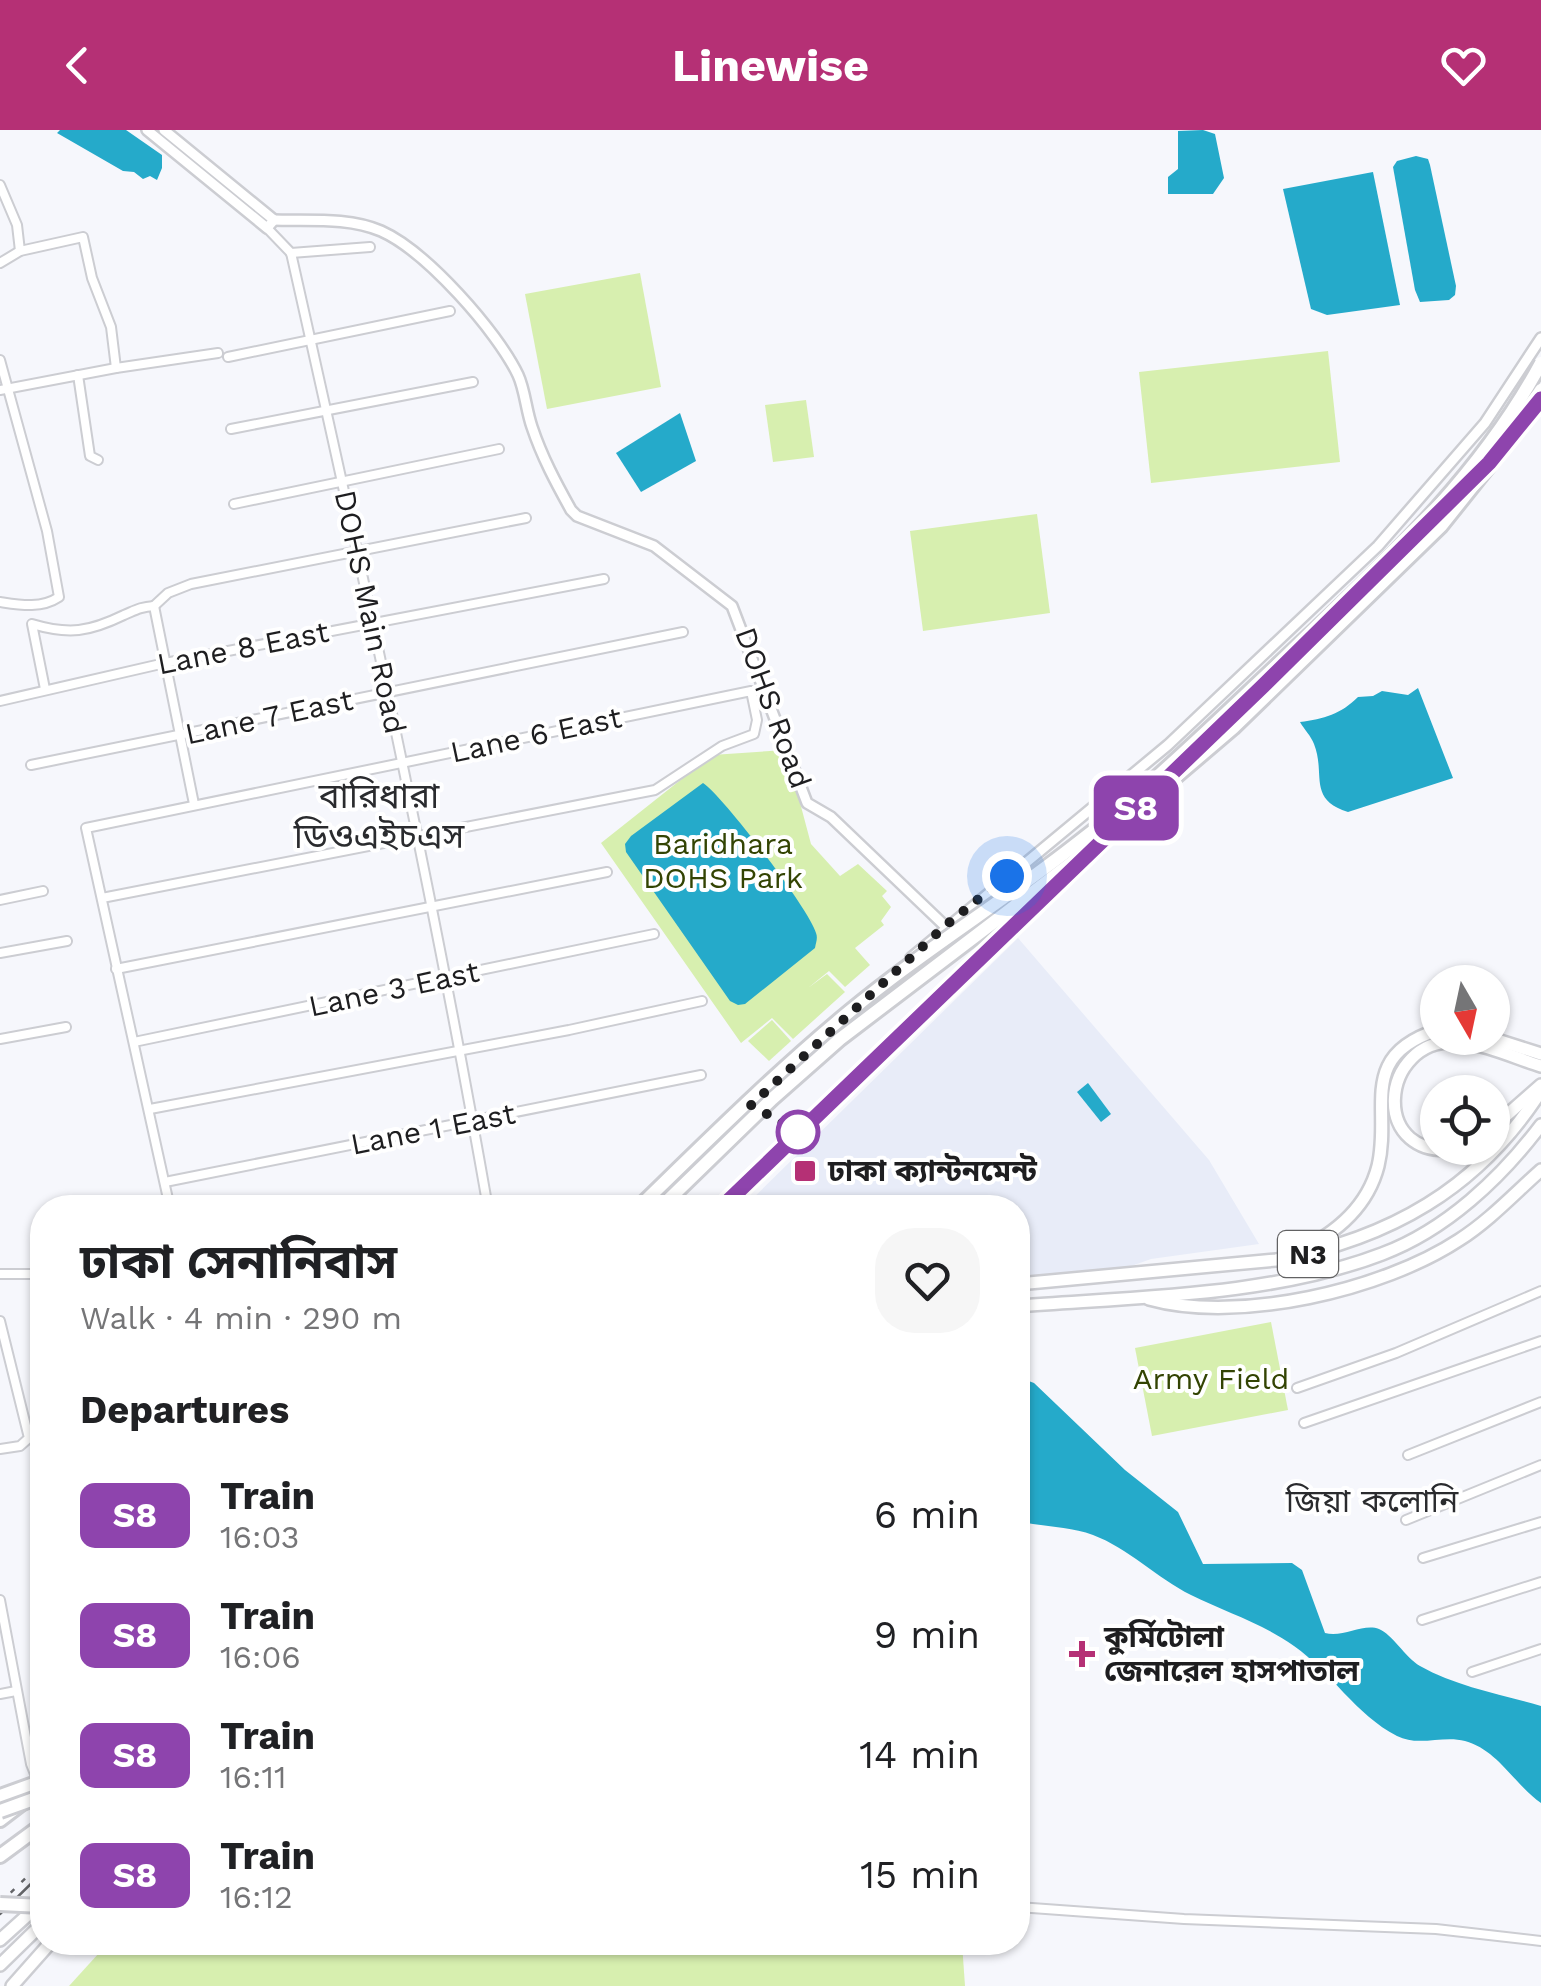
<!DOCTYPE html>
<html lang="en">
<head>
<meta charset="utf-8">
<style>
	body { margin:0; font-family:"Work Sans","Noto Sans Bengali",sans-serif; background:#f6f6f6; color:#202124; height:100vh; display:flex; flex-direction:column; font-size:38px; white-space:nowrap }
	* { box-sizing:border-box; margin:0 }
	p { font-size:32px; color:#757577 }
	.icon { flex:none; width:55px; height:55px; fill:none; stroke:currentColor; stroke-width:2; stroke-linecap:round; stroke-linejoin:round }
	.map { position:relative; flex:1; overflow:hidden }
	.details { position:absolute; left:30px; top:1065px; width:1000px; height:760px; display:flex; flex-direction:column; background:#fff; border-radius:40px; box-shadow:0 2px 8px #0004 }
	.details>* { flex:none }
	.badge { padding:0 20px; border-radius:15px; font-size:35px; line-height:65px }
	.needle { width:65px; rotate:171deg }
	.controls { position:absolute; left:1420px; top:835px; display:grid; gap:20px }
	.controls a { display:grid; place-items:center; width:90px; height:90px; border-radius:50%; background:#fff; box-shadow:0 2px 8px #0004; font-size:50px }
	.you { position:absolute; width:50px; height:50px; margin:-25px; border:8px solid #fff; border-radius:50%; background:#1a73e8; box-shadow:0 0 0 15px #1a73e833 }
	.map>.badge { position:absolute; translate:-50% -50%; box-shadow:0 0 0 5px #fff }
	h2 { padding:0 50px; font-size:38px; line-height:90px }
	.round { display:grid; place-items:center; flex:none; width:105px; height:105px; border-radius:40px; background:#f6f6f6 }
	.head { display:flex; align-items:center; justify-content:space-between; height:170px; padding:0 50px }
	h1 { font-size:48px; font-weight:700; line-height:75px }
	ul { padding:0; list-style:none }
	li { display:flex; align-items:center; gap:30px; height:120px; padding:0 50px }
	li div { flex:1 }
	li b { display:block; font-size:38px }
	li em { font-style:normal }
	li .badge { min-width:110px; font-weight:700; text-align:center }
	header { display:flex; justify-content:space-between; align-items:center; height:130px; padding:0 50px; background:#b53075; color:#fff; font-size:45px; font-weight:700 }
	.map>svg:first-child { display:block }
</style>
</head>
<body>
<header><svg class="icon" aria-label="back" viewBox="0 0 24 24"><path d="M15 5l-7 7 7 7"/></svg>Linewise<svg class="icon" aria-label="heart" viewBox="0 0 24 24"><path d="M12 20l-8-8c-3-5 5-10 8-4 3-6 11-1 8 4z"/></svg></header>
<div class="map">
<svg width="1541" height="1856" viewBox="0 0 1541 1856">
	<rect width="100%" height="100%" fill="#f6f7fc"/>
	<!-- built -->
	<path fill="#e8ecf8" d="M1018 808 1209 1030 1259 1114 1151 1129 1095 1149 1018 1146V1078H743Z"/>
	<!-- green -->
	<g fill="#d7efaf">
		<path d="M640 143 661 257 547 279 525 164Z"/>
		<path d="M1328 221 1340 332 1151 353 1139 242Z"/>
		<path d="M806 270 814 327 773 332 765 275Z"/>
		<path d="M1037 384 1050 483 923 501 910 401Z"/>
		<path d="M786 620 811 714 840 746 858 734 887 761 882 766 891 777 881 791 884 795 855 818 870 835 845 857 829 841 808 858 827 844 845 862 793 909 772 888 741 913 601 713 712 625Z"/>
		<path d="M772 890 791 911 769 931 748 911Z"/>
		<path d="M1271 1192 1288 1280 1152 1306 1135 1218Z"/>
		<path d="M109 1812 962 1813 965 1856H69Z"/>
	</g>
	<!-- water -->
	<g fill="#25aaca">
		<path d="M60 0H126L162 25V38L157 50 150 46 143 49 134 42 123 41 57 3Z"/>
		<path d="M1203 0 1215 4 1224 48 1213 64H1168V47L1178 39V1Z"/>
		<path d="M1416 26 1428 29 1430 35 1456 156 1455 165 1449 170 1420 172 1415 160 1393 37 1397 31Z"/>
		<path d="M1373 42 1400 175 1327 185 1311 179 1283 59Z"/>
		<path d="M680 283 696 331 641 362 616 323Z"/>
		<path d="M1418 558 1453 648 1348 682C1307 669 1326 644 1314 614 1311 606 1304 599 1300 592 1324 589 1341 584 1358 567L1373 566 1382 561 1408 565Z"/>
		<path d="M703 653C723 666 810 780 816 803 818 808 816 812 815 818L745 874 738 875 730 871 626 722 625 714 631 706Z"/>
		<path d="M1088 953 1111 984 1101 992 1077 962Z"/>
		<path d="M1018 1247 1034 1253 1125 1340 1178 1382 1203 1434 1292 1433 1302 1440 1325 1503C1343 1508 1363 1493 1379 1499 1392 1504 1405 1527 1420 1536 1457 1557 1501 1564 1541 1576V1673C1514 1654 1498 1620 1465 1611 1443 1605 1418 1617 1397 1606 1356 1585 1331 1542 1294 1516 1262 1493 1225 1482 1191 1465 1157 1448 1128 1418 1093 1405 1069 1396 1042 1397 1018 1391Z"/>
	</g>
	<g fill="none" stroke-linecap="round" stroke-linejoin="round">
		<!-- minor casing -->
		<g stroke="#cccdd2" stroke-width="12">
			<g id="minor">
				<path d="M0 55 17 95 20 121"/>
				<path d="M267 98 291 123"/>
				<path d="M291 123C362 439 432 757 488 1078"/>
				<path d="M291 123 370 117"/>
				<path d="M0 133 20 121 83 107 92 148 111 197 116 238"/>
				<path d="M228 227 450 181"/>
				<path d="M0 230 47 401 59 467C41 479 20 475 0 472"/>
				<path d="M78 245 90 326 98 330"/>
				<path d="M0 260 116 238 218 223"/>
				<path d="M231 299 473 252"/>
				<path d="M234 374 499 319"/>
				<path d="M154 476 168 463 191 454 526 388"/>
				<path d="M154 476 194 674"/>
				<path d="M45 559 32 494C69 505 89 502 124 485 136 480 140 477 154 476"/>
				<path d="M0 571 165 533 604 449"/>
				<path d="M31 635 683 502"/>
				<path d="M102 768 655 660 722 616 754 604 757 590 751 561 86 698 170 1078"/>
				<path d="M0 770 43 761"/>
				<path d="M0 823 67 811"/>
				<path d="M116 839 607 742"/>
				<path d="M0 909 66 897"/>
				<path d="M134 912 654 804"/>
				<path d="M150 979 569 900 702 871"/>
				<path d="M165 1052 701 945"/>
				<path d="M0 1144H42"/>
				<path d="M0 1191 29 1308 20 1316 0 1319"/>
				<path d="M1297 1258 1396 1223 1541 1161"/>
				<path d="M1304 1293 1541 1211"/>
				<path d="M1408 1325 1541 1272"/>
				<path d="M1406 1390 1541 1335"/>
				<path d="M1423 1428 1541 1392"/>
				<path d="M0 1470 31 1634 35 1644 42 1640"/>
				<path d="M1422 1490 1541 1452"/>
				<path d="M1472 1542 1541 1519"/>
				<path d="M0 1564 16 1561"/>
				<path d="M1018 1777 1184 1789 1436 1799 1541 1811"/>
				<path d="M623 1813 632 1812"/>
			</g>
		</g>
		<!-- tertiary casing -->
		<g stroke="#cccdd2" stroke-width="14">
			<g id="tertiary">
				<path d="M147 0 267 98 274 90"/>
				<path d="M164 0 274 90"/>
				<path d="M274 90C309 91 349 87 381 101 426 121 497 201 518 245 525 260 526 280 532 297 542 327 556 353 571 380L577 386 654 416 732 476 807 673 831 687 945 796"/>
				<path d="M911 828 1168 615 1378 416 1485 293 1541 208"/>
			</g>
		</g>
		<!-- trunk casing -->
		<g stroke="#cccdd2" stroke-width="16">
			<g id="trunk">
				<path d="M1491 908 1541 924"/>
				<path d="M1492 998 1541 955"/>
				<path d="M1462 1018C1367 1036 1378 906 1458 912 1486 914 1515 928 1541 936"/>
				<path d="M1294 1123C1332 1106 1367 1079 1378 1036 1392 979 1356 926 1438 900"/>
				<path d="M1018 1154 1276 1130C1389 1109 1478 1059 1541 961"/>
				<path d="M1149 1169C1238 1194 1383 1160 1459 1110 1489 1091 1514 1064 1541 1040"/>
				<path d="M1018 1176C1134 1167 1273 1166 1382 1124 1446 1100 1501 1048 1541 995"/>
				<path d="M0 1810 41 1773"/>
				<path d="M0 1835 42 1794"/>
				<path d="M12 1856 51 1812"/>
			</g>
		</g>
		<!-- motorway casing -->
		<g stroke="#cccdd2" stroke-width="18">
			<g id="motorway">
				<path d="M0 1666 42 1651"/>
				<path d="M0 1690 42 1658"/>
				<path d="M0 1726 42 1695"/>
			</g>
		</g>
		<!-- minor -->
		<use href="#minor" stroke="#fff" stroke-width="8"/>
		<!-- tertiary -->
		<use href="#tertiary" stroke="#fff" stroke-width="9"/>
		<!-- trunk -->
		<use href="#trunk" stroke="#fff" stroke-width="11"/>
		<!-- motorway -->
		<use href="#motorway" stroke="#fff" stroke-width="12"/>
		<!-- tram -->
		<g stroke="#646568" stroke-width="2.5">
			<path d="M734 1078 1269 563 1491 340 1541 280"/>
			<path d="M0 1784 42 1743"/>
		</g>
		<!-- rail -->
		<g stroke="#646568" stroke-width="2.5" stroke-dasharray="5 10" stroke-linecap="butt">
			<path d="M721 1078 1263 556 1489 333 1541 269"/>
			<path d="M0 1773 42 1732"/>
		</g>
		<!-- motorway-bridge casing -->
		<g stroke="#cccdd2" stroke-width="18" stroke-linecap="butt">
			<g id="motorway-bridge">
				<path d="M638 1078C707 1011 775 943 849 882 921 822 1001 773 1075 715 1159 651 1234 574 1312 503 1399 421 1484 339 1541 233"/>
				<path d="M660 1078 772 969 840 909 1099 712 1233 598 1441 396 1500 322 1541 260"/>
				<path d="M0 1681 42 1666"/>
				<path d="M0 1774 42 1776"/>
			</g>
		</g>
		<!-- motorway-bridge -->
		<use href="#motorway-bridge" stroke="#fff" stroke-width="12"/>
	</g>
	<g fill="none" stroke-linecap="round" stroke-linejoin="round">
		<!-- line casing -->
		<g stroke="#fff" stroke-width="22">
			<path id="line" d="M721 1078 1263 556 1489 333 1541 269"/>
		</g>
		<!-- line -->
		<use href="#line" stroke="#8e44ad" stroke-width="15"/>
		<!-- walk -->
		<path stroke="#1e1e20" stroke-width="10" stroke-dasharray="0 18" d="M798 1002 751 975 945 796 1007 746"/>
	</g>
	<!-- markers -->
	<circle fill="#fff" stroke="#8e44ad" stroke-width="5" cx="798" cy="1002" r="20"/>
	<g fill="#b53075" stroke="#fff" stroke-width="4">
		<rect x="793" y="1029" width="24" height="24" rx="5"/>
		<path d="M1077 1509h10v10h10v10h-10v10h-10v-10h-10v-10h10z"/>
	</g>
	<g text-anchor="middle" stroke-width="8" stroke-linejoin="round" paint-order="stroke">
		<!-- shield labels -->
		<rect fill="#fff" stroke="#626263" stroke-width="2.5" x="1278" y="1101" width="60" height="46" rx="8"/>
		<g font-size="28" font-weight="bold" fill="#1e1e20">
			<text x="1308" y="1134">N3</text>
		</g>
		<!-- street labels -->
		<g font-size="30" fill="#1e1e20" stroke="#fff">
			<text transform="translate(370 482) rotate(78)" y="10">DOHS Main Road</text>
			<text transform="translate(243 518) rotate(-11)" y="10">Lane 8 East</text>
			<text transform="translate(773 578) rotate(70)" y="10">DOHS Road</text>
			<text transform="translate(269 587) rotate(-12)" y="10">Lane 7 East</text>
			<text transform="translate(536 605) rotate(-12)" y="10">Lane 6 East</text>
			<text transform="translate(394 859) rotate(-12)" y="10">Lane 3 East</text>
			<text transform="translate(433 999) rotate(-11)" y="10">Lane 1 East</text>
		</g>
		<!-- park labels -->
		<g font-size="30" fill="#334403" stroke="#fff">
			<text x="723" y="724">Baridhara<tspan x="723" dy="34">DOHS Park</tspan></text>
			<text x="1211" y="1259">Army Field</text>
		</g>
		<!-- poi labels -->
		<g font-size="30" font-weight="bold" fill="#1e1e20" stroke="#fff" text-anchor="start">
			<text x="828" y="1051">ঢাকা ক্যান্টনমেন্ট</text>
			<text x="1104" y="1517">কুর্মিটোলা<tspan x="1104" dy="34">জেনারেল হাসপাতাল</tspan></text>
		</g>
		<!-- neighbourhood labels -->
		<g font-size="32" fill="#2a2b2e" stroke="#fff">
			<text x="1372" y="1382">জিয়া কলোনি</text>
		</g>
		<!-- quarter labels -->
		<g font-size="35" fill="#2a2b2e" stroke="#fff">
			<text x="379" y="678">বারিধারা<tspan x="379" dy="40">ডিওএইচএস</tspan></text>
		</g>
	</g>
</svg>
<div class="controls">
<a><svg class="needle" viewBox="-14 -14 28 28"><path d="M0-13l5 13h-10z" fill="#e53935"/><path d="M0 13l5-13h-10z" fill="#757577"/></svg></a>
<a><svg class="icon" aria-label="locate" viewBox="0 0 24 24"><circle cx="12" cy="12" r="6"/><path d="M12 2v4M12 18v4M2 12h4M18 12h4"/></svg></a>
</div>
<div class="you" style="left:1007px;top:746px"></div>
<b class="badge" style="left:1136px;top:678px;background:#8e44ad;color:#fff">S8</b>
<section class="details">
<div class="head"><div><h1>ঢাকা সেনানিবাস</h1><p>Walk · 4 min · 290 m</p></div><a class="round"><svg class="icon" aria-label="heart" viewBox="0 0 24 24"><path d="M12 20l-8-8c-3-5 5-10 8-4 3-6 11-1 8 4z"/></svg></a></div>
<h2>Departures</h2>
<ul>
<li><span class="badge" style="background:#8e44ad;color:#fff">S8</span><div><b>Train</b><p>16:03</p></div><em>6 min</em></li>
<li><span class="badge" style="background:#8e44ad;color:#fff">S8</span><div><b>Train</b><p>16:06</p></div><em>9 min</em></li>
<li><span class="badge" style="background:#8e44ad;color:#fff">S8</span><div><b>Train</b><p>16:11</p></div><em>14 min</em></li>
<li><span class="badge" style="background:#8e44ad;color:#fff">S8</span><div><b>Train</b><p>16:12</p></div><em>15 min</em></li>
</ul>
</section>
</div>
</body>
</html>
